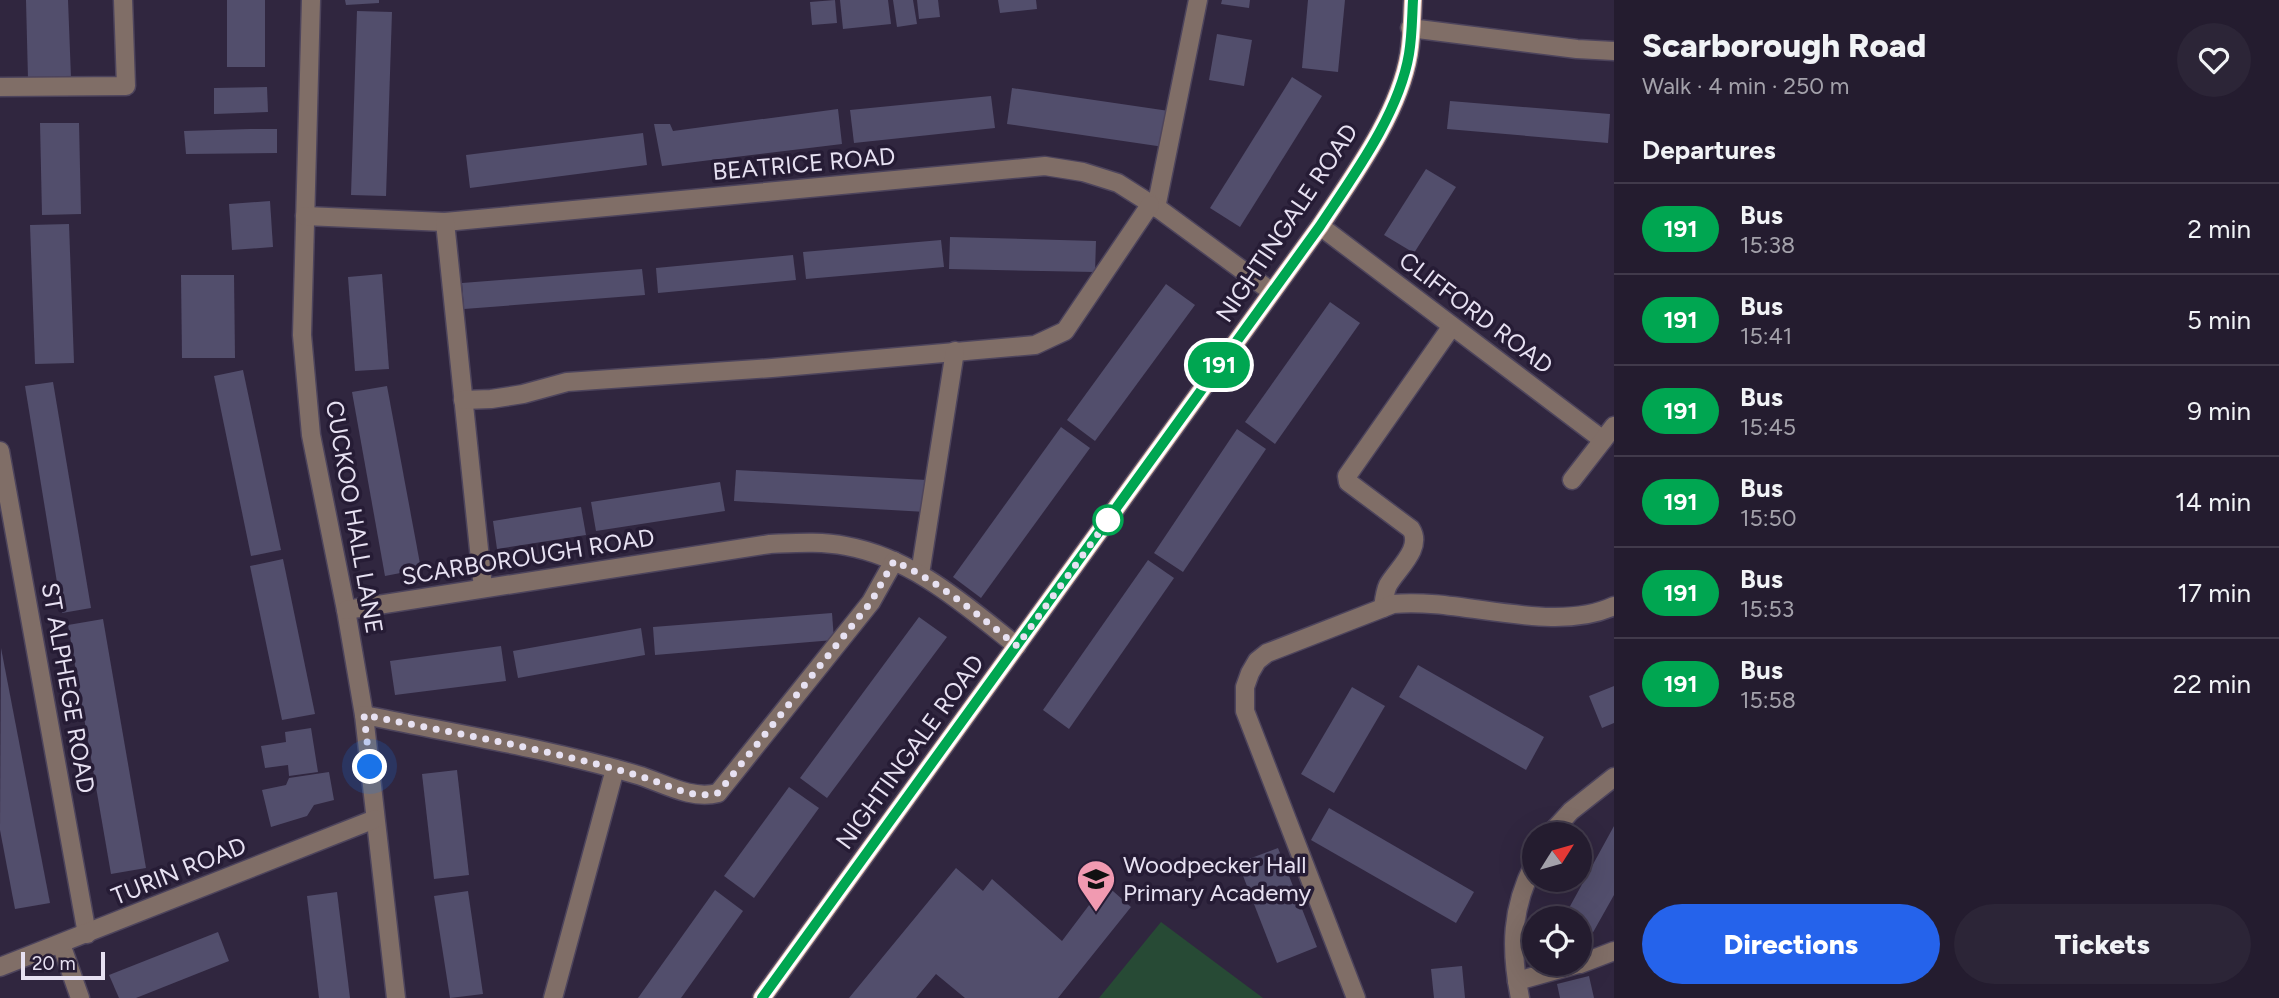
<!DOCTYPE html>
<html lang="en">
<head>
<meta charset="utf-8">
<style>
	body { margin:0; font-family:Figtree,sans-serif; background:#2c2537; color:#f1f3f6; height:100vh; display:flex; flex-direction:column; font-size:26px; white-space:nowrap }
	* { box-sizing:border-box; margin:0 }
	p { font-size:23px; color:#a3a1aa }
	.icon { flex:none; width:38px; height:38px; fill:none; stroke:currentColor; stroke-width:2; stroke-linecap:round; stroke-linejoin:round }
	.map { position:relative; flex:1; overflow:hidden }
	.details { display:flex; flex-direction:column; background:#241c2f; width:665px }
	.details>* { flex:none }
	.badge { padding:0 14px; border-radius:23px; font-size:24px; line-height:46px }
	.needle { width:46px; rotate:53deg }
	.fabs { position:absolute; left:1522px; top:822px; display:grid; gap:14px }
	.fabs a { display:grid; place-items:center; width:70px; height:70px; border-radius:50%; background:#241c2f; box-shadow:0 7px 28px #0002,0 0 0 2px #413a4b; font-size:35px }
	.scale { position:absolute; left:21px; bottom:18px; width:84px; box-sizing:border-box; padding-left:7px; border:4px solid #e7e1f2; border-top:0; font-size:19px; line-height:24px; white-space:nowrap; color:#e7e1f2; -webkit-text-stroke:5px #261c35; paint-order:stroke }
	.you { position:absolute; width:35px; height:35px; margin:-18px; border:5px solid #fff; border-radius:50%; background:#1a73e8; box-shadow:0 0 0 10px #1a73e833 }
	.map>.badge { position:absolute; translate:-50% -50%; box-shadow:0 0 0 4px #fff }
	h2 { padding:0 28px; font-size:26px; line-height:63px }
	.round { display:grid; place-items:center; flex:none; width:74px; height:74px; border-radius:37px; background:#2c2537 }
	.headline { display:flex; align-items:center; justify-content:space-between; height:119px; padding:0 28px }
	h1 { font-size:33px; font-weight:800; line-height:52px }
	.action { display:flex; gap:14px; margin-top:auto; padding:14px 28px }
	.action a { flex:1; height:80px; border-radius:42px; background:#2563eb; color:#fff; font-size:28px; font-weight:800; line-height:80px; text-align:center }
	.action a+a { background:#2c2537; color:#f1f3f6 }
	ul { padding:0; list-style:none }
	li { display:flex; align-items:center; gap:21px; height:91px; padding:0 28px; border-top:2px solid #413a4b }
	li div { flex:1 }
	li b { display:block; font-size:26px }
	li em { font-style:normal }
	li .badge { min-width:77px; font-weight:700; text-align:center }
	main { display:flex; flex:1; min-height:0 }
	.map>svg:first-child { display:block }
</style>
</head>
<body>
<main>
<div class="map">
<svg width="1614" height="998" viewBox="0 0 1614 998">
	<rect width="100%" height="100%" fill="#30263f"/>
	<!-- green -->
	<path fill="#274a35" d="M1161 922 1263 998H1099Z"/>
	<!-- building -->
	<g fill="#524e6c">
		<path d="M26 0H68L71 78 28 79Z"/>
		<rect x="227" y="0" width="38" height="67"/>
		<path d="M345 0H379V3L346 5Z"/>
		<path d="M835 0 837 23 812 25 810 2Z"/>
		<path d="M840 0H888L891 24 843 29Z"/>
		<path d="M893 0H913L917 24 897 27Z"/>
		<path d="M917 0H938L940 17 919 19Z"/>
		<path d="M998 0H1036L1037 9 1000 13Z"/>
		<path d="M1222 0H1250L1249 8 1221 4Z"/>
		<path d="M1308 0H1345L1338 72 1302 68Z"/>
		<path d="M357 11 392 12 386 196 351 195Z"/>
		<path d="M1217 34 1252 40 1244 86 1209 80Z"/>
		<path d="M1292 77 1322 96 1240 227 1210 208Z"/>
		<path d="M267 87 268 112 214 114V88Z"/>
		<path d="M1012 88 1169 111 1164 147 1007 124Z"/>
		<path d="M991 96 995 128 854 143 850 110Z"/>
		<path d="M1450 101 1610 114 1608 143 1447 129Z"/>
		<path d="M838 109 842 144 662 166 654 124H670L673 131Z"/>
		<path d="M40 123H79L81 214 42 215Z"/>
		<path d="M250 129H277V153L186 154 184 131Z"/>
		<path d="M643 133 647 165 470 188 466 155Z"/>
		<path d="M1426 169 1456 187 1414 253 1384 235Z"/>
		<path d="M270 201 273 247 232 250 229 204Z"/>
		<path d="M69 224 74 363 35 364 30 225Z"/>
		<path d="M950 237 1096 241 1095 272 949 269Z"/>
		<path d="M941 240 944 267 806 279 803 252Z"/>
		<path d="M793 255 796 280 658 293 656 268Z"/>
		<path d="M642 269 645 295 464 309 462 283Z"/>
		<path d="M382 274 389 369 355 371 348 277Z"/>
		<path d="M181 275H234L235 358H182Z"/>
		<path d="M1166 284 1195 305 1095 441 1067 420Z"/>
		<path d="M1330 302 1360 323 1275 444 1245 422Z"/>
		<path d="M243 370 281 550 251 556 214 376Z"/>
		<path d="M53 382 91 608 62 613 25 386Z"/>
		<path d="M387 386 421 569 385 576 352 392Z"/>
		<path d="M1061 427 1090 448 981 598 953 577Z"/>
		<path d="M1237 429 1266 449 1183 572 1154 553Z"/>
		<path d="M736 470 927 480 926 512 734 501Z"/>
		<path d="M720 482 725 511 596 531 591 502Z"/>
		<path d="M581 507 586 535 497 549 493 521Z"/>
		<path d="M283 559 315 714 282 720 250 566Z"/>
		<path d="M1148 560 1174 578 1069 729 1043 710Z"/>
		<path d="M832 613 834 640 655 655 653 627Z"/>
		<path d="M919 617 947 637 827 798 800 778Z"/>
		<path d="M103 619 146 868 111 874 68 625Z"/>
		<path d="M641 628 645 655 518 678 513 651Z"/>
		<path d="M501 646 506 681 395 695 390 661Z"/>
		<path d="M1 648 50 903 15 909 0 830Z"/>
		<path d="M1418 665 1544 737 1526 770 1399 697Z"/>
		<path d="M1614 686V723L1602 728 1589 696Z"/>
		<path d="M1352 687 1385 706 1334 793 1301 774Z"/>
		<path d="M311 728 318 772 289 776 288 765 265 768 261 746 286 742 285 732Z"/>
		<path d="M457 770 469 875 434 879 422 774Z"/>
		<path d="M329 772 334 800 314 805 307 816 271 827 262 790 286 785 289 778Z"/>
		<path d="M789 787 819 808 754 898 724 876Z"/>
		<path d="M1329 808 1474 892 1456 923 1311 840Z"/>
		<path d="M1614 826V895L1582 952 1580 951V919H1563Z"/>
		<path d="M1278 848 1317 947 1277 963 1238 863Z"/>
		<path d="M956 868 983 891 992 879 1062 941 1105 884 1131 907 1058 998H965L936 974 916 998H849Z"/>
		<path d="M715 890 743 911 681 998H638Z"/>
		<path d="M468 891 483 994 450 998 434 896Z"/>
		<path d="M337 892 350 998H319L307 896Z"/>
		<path d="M218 932 229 961 136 998H119L109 975Z"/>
		<path d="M1462 966 1465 998H1434L1431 969Z"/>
		<path d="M1589 976 1594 998H1560L1557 984Z"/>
	</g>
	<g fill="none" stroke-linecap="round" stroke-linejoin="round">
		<!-- minor casing -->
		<g stroke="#4d445c" stroke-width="21">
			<g id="minor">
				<path d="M311 0 302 335 311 435 346 610 364 715 396 998"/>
				<path d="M1410 28 1577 49 1614 51"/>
				<path d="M0 87 126 86 123 0"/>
				<path d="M1156 208 1198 0"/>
				<path d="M305 216 445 222 1045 166 1083 172 1118 183 1159 209 1272 292"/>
				<path d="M445 222 483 588"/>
				<path d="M1320 226 1603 440"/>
				<path d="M463 400 491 399 523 394 567 382 772 368 1035 345 1065 331 1150 205"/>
				<path d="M0 451 87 934"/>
				<path d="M1572 480 1614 426"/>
				<path d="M920 574 955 351"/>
				<path d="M1383 608C1384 600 1385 591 1388 585 1398 568 1423 548 1411 529L1348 482 1347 476 1452 326"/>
				<path d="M346 610 770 544C795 543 821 541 846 546 913 558 965 605 1017 646"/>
				<path d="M364 715C457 734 551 749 641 776 665 784 692 800 718 793L871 602 894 561"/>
				<path d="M1549 835 1571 811 1614 777"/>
				<path d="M61 944 80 998"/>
				<path d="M1580 964 1614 951"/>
				<path d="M0 967 375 819"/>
				<path d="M1517 981 1578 964"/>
				<path d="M553 998 615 769"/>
				<path d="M1356 998 1245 711V687L1250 673 1257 661 1267 653 1393 604C1460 597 1552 635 1614 606"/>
				<path d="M1520 998C1510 948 1511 908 1535 862"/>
			</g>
		</g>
		<!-- major casing -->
		<g stroke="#4d445c" stroke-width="21">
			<path id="major" d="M762 998 1320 226C1353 176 1399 114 1409 54 1412 36 1412 18 1413 0"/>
		</g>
		<!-- minor -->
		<use href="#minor" stroke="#806e67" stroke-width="18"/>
		<!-- major -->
		<use href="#major" stroke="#d6b0a2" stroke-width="18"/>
	</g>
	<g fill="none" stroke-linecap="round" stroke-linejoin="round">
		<!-- line casing -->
		<g stroke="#fff" stroke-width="16">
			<path id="line" d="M762 998 1320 226C1353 176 1399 114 1409 54 1412 36 1412 18 1413 0"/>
		</g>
		<!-- line -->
		<use href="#line" stroke="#00a651" stroke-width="10"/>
		<!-- walk -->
		<path stroke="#e7e1f2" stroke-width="7" stroke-dasharray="0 12.6" d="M370 767 364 715C458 734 554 750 646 778 669 785 693 800 718 793L871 602 894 561C940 582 978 615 1017 646L1114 512 1108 520"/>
	</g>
	<!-- icons -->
	<defs>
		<g id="school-pin" transform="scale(2.0125)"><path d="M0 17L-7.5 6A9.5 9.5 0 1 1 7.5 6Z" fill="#f19ab1" stroke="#261c35"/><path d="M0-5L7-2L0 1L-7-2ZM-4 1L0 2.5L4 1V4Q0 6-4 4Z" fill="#111"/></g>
	</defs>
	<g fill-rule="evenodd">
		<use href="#school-pin" x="1096" y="879"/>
	</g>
	<!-- markers -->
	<circle fill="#fff" stroke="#00a651" stroke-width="3.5" cx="1108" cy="520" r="14"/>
	<g text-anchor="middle" stroke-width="7" stroke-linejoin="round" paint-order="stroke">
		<!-- street labels -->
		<g font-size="24" fill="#e7e1f2" stroke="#261c35">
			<text transform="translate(804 164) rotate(-5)" y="8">BEATRICE ROAD</text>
			<text transform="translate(1287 223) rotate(-56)" y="8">NIGHTINGALE ROAD</text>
			<text transform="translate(1476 313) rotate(37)" y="8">CLIFFORD ROAD</text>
			<text transform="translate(354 517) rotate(80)" y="8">CUCKOO HALL LANE</text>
			<text transform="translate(528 557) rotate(-9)" y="8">SCARBOROUGH ROAD</text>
			<text transform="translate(68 688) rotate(80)" y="8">ST ALPHEGE ROAD</text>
			<text transform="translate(910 752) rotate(-54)" y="8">NIGHTINGALE ROAD</text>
			<text transform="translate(179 871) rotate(-22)" y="8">TURIN ROAD</text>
		</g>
		<!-- poi labels -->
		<g font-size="24" fill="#e7e1f2" stroke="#261c35" text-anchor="start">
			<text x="1123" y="873">Woodpecker Hall<tspan x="1123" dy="28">Primary Academy</tspan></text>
		</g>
	</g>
</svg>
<div class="fabs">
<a><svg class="needle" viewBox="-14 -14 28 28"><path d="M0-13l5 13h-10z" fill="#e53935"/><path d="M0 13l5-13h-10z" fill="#a3a1aa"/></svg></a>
<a><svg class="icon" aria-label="locate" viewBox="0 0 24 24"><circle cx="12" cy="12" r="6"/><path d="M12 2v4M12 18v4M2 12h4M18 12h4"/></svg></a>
</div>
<div class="scale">20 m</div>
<div class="you" style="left:370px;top:767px"></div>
<b class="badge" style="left:1219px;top:365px;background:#00a651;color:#fff">191</b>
</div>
<section class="details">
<div class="headline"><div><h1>Scarborough Road</h1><p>Walk · 4 min · 250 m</p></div><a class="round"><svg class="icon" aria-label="heart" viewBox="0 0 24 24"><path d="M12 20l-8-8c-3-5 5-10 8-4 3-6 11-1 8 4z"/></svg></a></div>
<h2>Departures</h2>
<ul>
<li><span class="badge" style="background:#00a651;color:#fff">191</span><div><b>Bus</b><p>15:38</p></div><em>2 min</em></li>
<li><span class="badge" style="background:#00a651;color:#fff">191</span><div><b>Bus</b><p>15:41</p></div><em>5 min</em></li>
<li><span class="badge" style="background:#00a651;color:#fff">191</span><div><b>Bus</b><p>15:45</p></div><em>9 min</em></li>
<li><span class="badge" style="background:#00a651;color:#fff">191</span><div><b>Bus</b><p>15:50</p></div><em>14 min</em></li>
<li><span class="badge" style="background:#00a651;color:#fff">191</span><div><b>Bus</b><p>15:53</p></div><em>17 min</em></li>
<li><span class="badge" style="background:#00a651;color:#fff">191</span><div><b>Bus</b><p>15:58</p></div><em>22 min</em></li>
</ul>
<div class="action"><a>Directions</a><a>Tickets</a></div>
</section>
</main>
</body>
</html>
